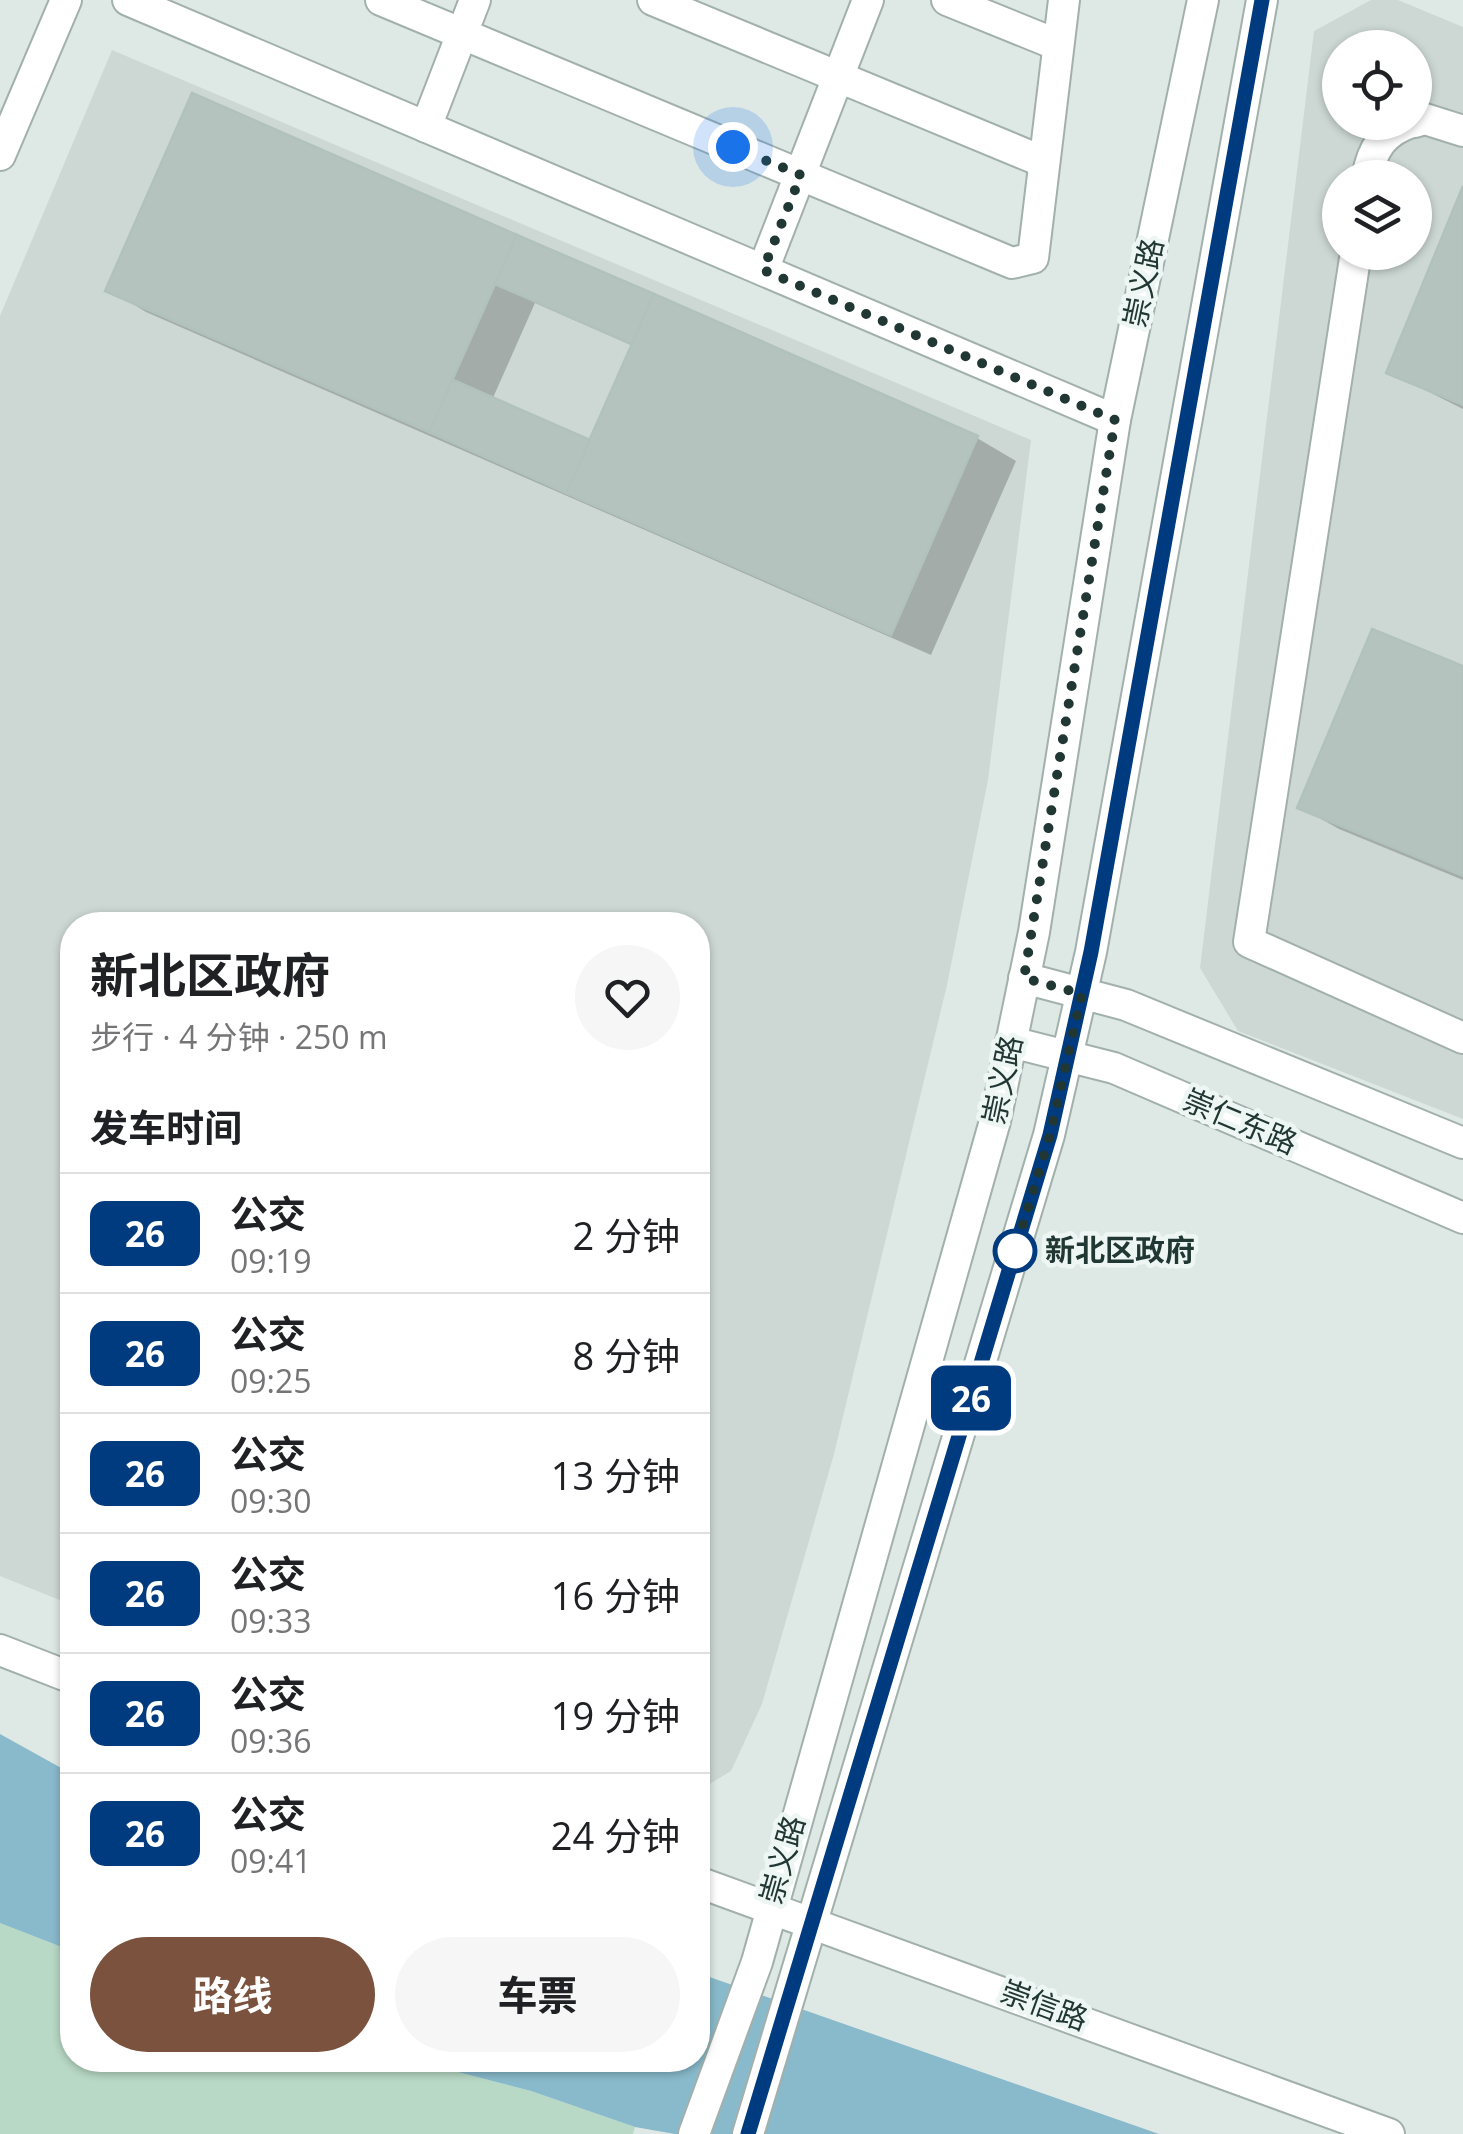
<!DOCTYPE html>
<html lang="zh">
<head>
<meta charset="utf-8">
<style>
	body { margin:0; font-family:"Open Sans","Noto Sans SC",sans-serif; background:#f6f6f6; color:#202124; height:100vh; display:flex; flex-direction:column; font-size:38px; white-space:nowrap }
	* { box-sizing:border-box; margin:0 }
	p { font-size:32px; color:#757577 }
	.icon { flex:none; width:55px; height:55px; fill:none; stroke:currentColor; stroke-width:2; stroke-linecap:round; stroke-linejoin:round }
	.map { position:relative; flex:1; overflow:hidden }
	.details { position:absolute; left:60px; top:912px; width:650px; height:1160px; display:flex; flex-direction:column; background:#fff; border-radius:40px; box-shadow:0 2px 8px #0004 }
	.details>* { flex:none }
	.badge { padding:0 20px; border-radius:15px; font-size:35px; line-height:65px }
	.controls { position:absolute; left:1322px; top:30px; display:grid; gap:20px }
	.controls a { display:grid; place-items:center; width:110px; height:110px; border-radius:50%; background:#fff; box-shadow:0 2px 8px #0004; font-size:50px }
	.you { position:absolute; width:50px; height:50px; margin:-25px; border:8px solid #fff; border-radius:50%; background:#1a73e8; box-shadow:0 0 0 15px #1a73e833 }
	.map>.badge { position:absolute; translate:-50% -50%; box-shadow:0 0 0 5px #fff }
	h2 { padding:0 30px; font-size:38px; line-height:90px }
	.round { display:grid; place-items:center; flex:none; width:105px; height:105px; border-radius:52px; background:#f6f6f6 }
	.head { display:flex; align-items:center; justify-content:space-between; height:170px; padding:0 30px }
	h1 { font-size:48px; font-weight:700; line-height:75px }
	.primary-button { display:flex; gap:20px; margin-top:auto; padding:20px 30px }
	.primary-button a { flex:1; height:115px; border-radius:60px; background:#7a523d; color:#fff; font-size:40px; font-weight:700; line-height:115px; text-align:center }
	.primary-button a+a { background:#f6f6f6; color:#202124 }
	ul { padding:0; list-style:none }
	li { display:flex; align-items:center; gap:30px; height:120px; padding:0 30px; border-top:2px solid #e0e0e0 }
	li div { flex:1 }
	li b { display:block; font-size:38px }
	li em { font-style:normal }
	li .badge { min-width:110px; font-weight:700; text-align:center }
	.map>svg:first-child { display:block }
</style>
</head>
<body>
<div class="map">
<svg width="1463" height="2134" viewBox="0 0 1463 2134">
	<rect width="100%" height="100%" fill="#dee9e5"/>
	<!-- built -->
	<g fill="#cdd8d4" fill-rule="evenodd">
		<path d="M1371 0H1398L1463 27V1119L1238 1031 1200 968 1314 31ZM1340 48H1415V122H1340ZM1340 178H1415V252H1340Z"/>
		<path d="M112 50 1031 440 988 780 947 985 834 1454 762 1704 731 1771 698 1791V925H72V1605L0 1576V316Z"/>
	</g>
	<!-- green -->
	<path fill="#b8d9c5" d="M0 1923 72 1951V2060H411L531 2091 635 2127 633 2134H0Z"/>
	<!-- water -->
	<g fill="#89bacb">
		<path d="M0 1734 72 1774V1951L0 1923Z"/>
		<path d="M698 1973 1159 2134H675L635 2127 531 2091 411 2060H698Z"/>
	</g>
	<!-- shadow -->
	<g fill="#0003" fill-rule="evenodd">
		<path d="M193 96 977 438 1016 461 931 655 146 312 108 289ZM535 303 633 346 591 443 492 400Z"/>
		<path d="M1463 192V409L1389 372Z"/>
		<path d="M1463 669V880L1339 829 1300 807Z"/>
	</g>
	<!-- building -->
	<g fill="#b4c3be" stroke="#b1c2bd" stroke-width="2.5">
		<path d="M192 93 517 235 429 432 105 291Z"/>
		<path d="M1463 186V405L1386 373Z"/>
		<path d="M517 235 654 294 632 344 495 284Z"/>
		<path d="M654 294 978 436 891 635 566 493Z"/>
		<path d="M453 380 590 440 566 493 429 432Z"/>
		<path d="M1372 629 1463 666V876L1297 808Z"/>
	</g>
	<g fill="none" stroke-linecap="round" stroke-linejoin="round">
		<!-- minor casing -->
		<g stroke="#a2b0ac" stroke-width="34">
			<g id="minor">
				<path d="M128 0 1115 420"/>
				<path d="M381 0 1012 263 1033 258 1064 0"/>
				<path d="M653 0 1044 162"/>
				<path d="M947 0 1058 45"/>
				<path d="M1415 122 1425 119 1463 131"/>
				<path d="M426 127 475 0"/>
				<path d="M0 155 66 0"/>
				<path d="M1367 178C1372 148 1384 131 1412 122"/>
				<path d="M1356 252 1249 942 1463 1038"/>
				<path d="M763 270 868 0"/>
				<path d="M1024 978 1126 1005 1463 1143"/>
				<path d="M1011 1042 1114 1068 1463 1218"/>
				<path d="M0 1650 72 1678"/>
				<path d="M698 1882 1389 2134"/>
				<path d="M694 2134 757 1962 995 1121 1034 932 1115 420 1203 0"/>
				<path d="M748 2134 1049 1135 1091 952 1262 0"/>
			</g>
		</g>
		<!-- minor -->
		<use href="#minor" stroke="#fff" stroke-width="30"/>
	</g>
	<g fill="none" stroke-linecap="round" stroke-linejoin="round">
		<!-- line casing -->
		<g stroke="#fff" stroke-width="22">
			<path id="line" d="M748 2134 1050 1135 1091 952 1262 0"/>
		</g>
		<!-- line -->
		<use href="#line" stroke="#003b80" stroke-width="15"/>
		<!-- walk -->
		<path stroke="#213734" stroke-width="10" stroke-dasharray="0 18" d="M733 147 801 175 763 270 1115 420 1024 978 1082 994 1050 1135 1015 1251"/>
	</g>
	<!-- markers -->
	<circle fill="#fff" stroke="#003b80" stroke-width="5" cx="1015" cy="1251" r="20"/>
	<g text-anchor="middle" stroke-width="9" stroke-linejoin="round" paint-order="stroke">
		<!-- street labels -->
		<g font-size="30" fill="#213734" stroke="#eef6f3">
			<text transform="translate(1144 283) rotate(-78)" y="10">崇义路</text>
			<text transform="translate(1003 1080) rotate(-78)" y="10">崇义路</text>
			<text transform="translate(1240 1122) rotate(23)" y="10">崇仁东路</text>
			<text transform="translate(783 1860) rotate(-74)" y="10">崇义路</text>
			<text transform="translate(1044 2006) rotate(20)" y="10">崇信路</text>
		</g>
		<!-- stop labels -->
		<g font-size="30" font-weight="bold" fill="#213734" stroke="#eef6f3" text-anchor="start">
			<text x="1045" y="1261">新北区政府</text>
		</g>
	</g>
</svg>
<div class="controls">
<a><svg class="icon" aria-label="locate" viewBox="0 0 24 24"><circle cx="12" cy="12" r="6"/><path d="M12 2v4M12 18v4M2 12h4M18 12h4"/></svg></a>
<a><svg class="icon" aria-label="layers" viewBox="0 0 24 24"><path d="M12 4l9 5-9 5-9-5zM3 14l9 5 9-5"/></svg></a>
</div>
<div class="you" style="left:733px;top:147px"></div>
<b class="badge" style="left:971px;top:1398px;background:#003b80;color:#fff">26</b>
<section class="details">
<div class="head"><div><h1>新北区政府</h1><p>步行 · 4 分钟 · 250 m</p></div><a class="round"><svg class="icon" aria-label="heart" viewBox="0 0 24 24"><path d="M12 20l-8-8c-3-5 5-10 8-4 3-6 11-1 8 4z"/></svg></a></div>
<h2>发车时间</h2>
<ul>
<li><span class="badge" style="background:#003b80;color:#fff">26</span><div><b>公交</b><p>09:19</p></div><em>2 分钟</em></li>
<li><span class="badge" style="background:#003b80;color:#fff">26</span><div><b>公交</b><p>09:25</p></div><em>8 分钟</em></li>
<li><span class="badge" style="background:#003b80;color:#fff">26</span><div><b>公交</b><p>09:30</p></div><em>13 分钟</em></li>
<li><span class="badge" style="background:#003b80;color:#fff">26</span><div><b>公交</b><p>09:33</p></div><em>16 分钟</em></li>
<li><span class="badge" style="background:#003b80;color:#fff">26</span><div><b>公交</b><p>09:36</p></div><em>19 分钟</em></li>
<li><span class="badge" style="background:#003b80;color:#fff">26</span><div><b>公交</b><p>09:41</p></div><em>24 分钟</em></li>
</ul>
<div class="primary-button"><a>路线</a><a>车票</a></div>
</section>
</div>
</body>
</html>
